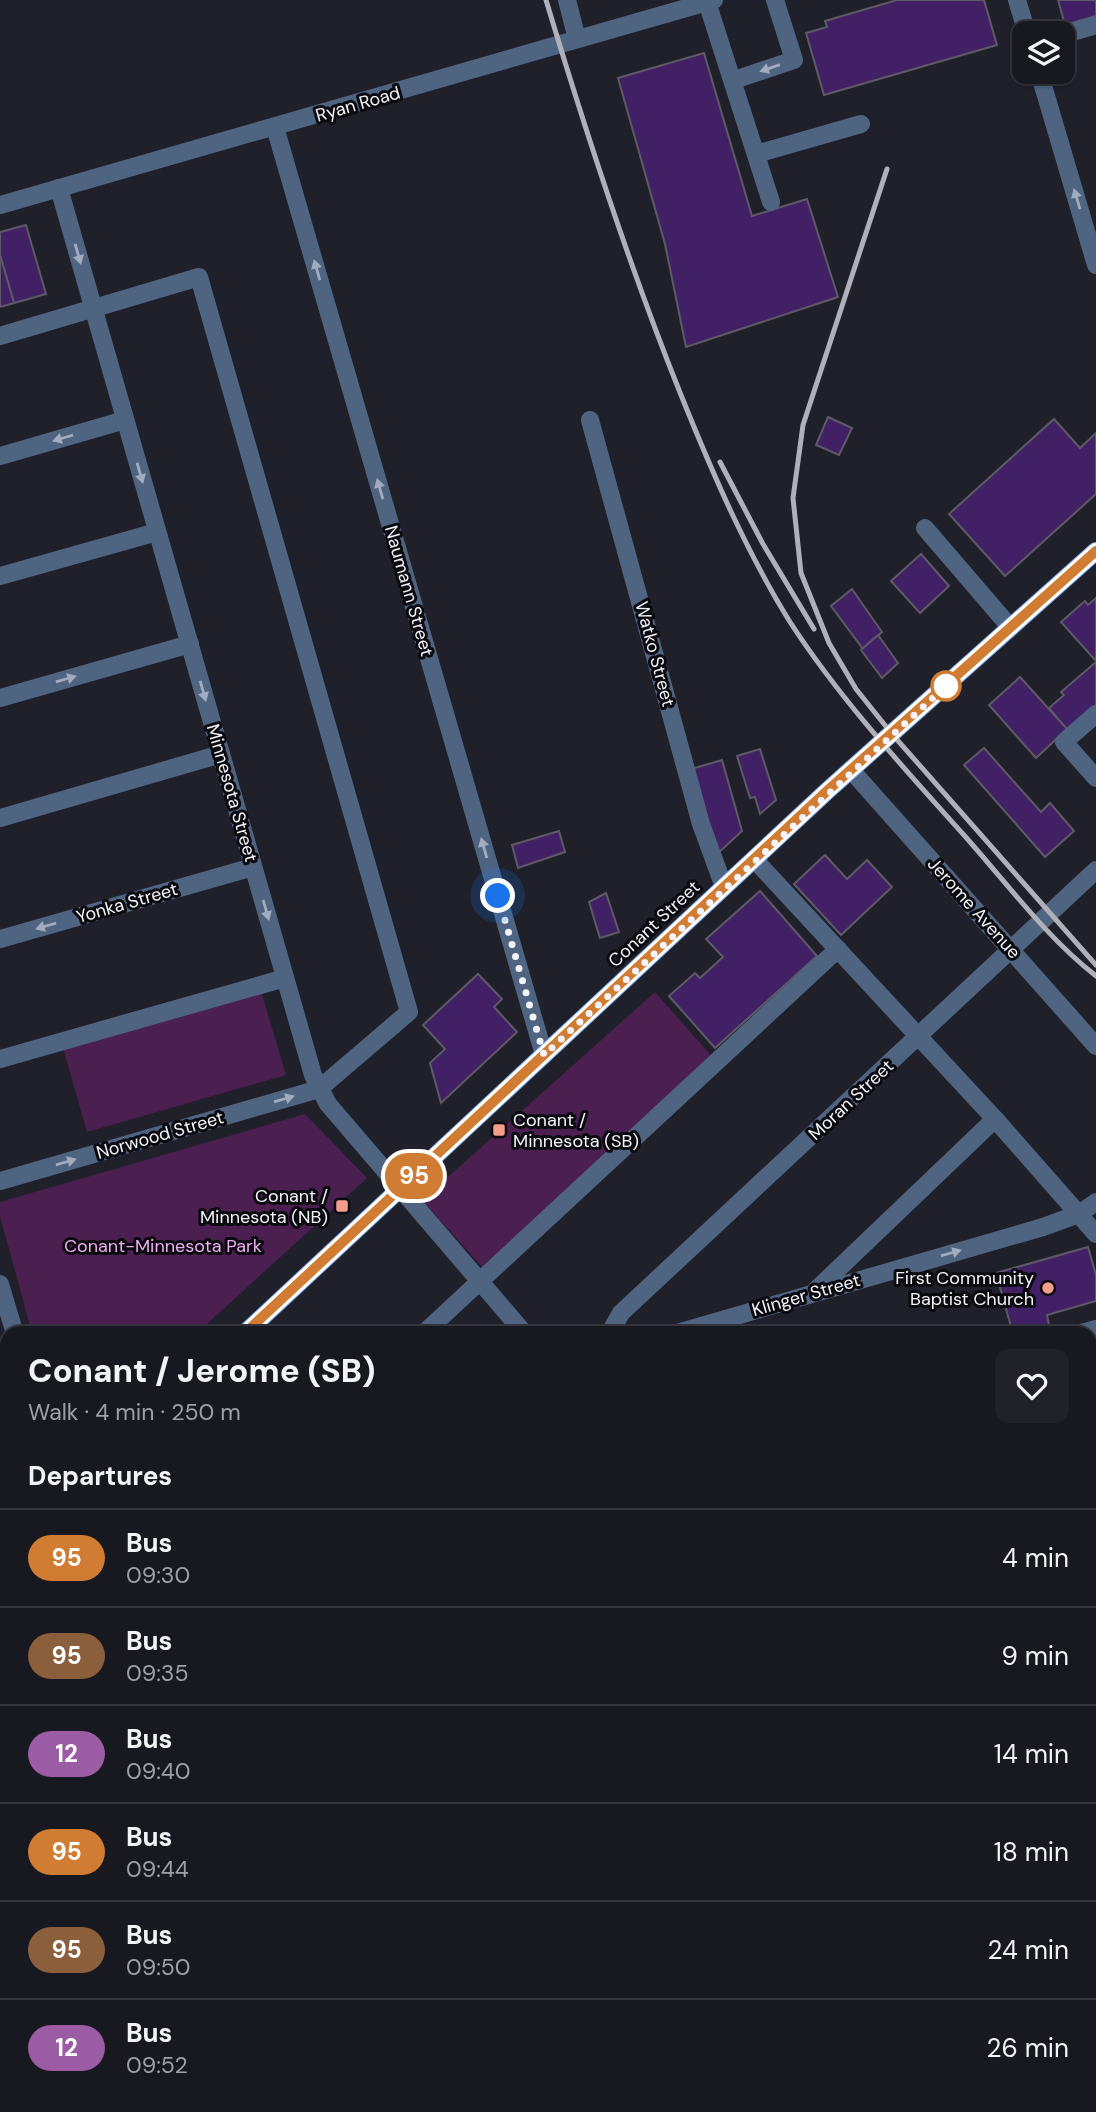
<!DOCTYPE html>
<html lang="en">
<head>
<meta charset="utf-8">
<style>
	body { margin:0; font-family:"DM Sans",sans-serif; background:#202129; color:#f1f3f6; height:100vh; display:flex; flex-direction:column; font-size:26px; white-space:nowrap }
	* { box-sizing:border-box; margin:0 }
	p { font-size:23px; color:#9ea0a5 }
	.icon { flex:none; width:38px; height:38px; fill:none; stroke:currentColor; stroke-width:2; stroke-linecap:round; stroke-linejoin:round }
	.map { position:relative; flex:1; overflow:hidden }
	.drawer { position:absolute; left:0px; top:1326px; width:1097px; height:786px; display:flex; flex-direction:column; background:#171820; border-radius:21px 21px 0 0; box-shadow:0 2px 5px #0004,0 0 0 2px #36373e }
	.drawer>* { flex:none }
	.badge { padding:0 14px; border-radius:23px; font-size:24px; line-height:46px }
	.buttons { position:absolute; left:1012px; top:21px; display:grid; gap:14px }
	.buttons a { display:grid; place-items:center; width:63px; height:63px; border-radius:14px; background:#171820; box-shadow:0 2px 5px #0004,0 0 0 2px #36373e; font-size:35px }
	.you { position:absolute; width:35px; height:35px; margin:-18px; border:5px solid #fff; border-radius:50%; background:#1a73e8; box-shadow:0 0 0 10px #1a73e833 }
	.map>.badge { position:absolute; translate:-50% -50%; box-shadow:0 0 0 4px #fff }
	h2 { padding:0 28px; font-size:26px; line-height:63px }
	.round { display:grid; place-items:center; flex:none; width:74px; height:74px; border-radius:14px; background:#202129 }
	.head { display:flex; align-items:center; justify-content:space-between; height:119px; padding:0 28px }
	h1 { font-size:33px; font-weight:800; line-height:52px }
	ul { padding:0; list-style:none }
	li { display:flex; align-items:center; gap:21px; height:98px; padding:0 28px; border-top:2px solid #36373e }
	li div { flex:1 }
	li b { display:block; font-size:26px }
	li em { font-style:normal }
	li .badge { min-width:77px; font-weight:700; text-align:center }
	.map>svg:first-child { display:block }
</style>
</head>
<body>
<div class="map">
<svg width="1096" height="2112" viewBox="0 0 1096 2112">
	<rect width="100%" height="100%" fill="#1f202a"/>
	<!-- green -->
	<g fill="#4b1f4f">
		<path d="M261 991 286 1075 87 1132 63 1048Z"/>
		<path d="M655 992 716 1061 484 1269 422 1200Z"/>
		<path d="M305 1114 367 1178 197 1333H32L0 1216V1202Z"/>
	</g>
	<!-- building -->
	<g fill="#412066" stroke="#5e5a65" stroke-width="2">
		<path d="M897 0H984L997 45 824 95 806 33 827 27 825 21Z"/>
		<path d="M1058 0H1096V16L1065 25Z"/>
		<path d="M704 53 752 216 807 199 838 297 686 347 665 244 618 78Z"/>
		<path d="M26 225 46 294 14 303 0 255V232Z"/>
		<path d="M0 255 14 303 0 307Z"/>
		<path d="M828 417 852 428 839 455 816 445Z"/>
		<path d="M1054 419 1080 448 1096 433V494L1005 576 949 514Z"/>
		<path d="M921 554 949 586 920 613 891 581Z"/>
		<path d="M852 589 882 632 863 649 831 606Z"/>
		<path d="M1096 598V661L1061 622 1085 601 1088 605Z"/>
		<path d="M878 635 898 663 882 678 861 650Z"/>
		<path d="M1096 662V707L1068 731 1049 708 1064 695 1061 692Z"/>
		<path d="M1020 677 1067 729 1036 758 989 705Z"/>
		<path d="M984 748 1041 812 1050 803 1074 831 1045 857 964 765Z"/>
		<path d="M760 749 776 800 760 814 755 797 750 798 737 756Z"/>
		<path d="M722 760 742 831 714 857 688 770Z"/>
		<path d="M559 831 565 852 518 868 512 845Z"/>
		<path d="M825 855 847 879 867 860 892 887 841 935 794 884Z"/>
		<path d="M760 891 817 956 715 1048 669 996 695 973 700 978 723 957 706 939Z"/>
		<path d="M606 893 619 932 600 938 589 902Z"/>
		<path d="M478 974 502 999 494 1007 517 1032 441 1103 430 1063 445 1049 423 1025Z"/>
		<path d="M1088 1247 1096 1275V1301L1047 1315 1049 1325 1013 1334 996 1273Z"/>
		<path d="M7 1923V1963L1 1965 0 1969V1925Z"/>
	</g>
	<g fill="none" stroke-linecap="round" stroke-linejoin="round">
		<!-- minor -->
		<g stroke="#4f6481" stroke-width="18">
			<path d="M567 0 577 39"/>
			<path d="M1017 0 1027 33"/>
			<path d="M707 2 771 202"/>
			<path d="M1062 35 1096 25"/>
			<path d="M1039 72 1096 265"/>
			<path d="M734 80 794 60 775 0"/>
			<path d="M275 127 544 1055"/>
			<path d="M756 154 861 124"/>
			<path d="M59 188 313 1075 328 1104 525 1334"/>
			<path d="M0 205 714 0"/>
			<path d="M0 336 199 277 409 1012 319 1089 0 1181"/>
			<path d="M590 420 701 824 724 887"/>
			<path d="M0 456 125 420"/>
			<path d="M925 528 1010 627"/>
			<path d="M0 576 157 532"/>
			<path d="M0 698 190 644"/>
			<path d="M1096 714 1064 742 1096 778"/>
			<path d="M851 770 1096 1046"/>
			<path d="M0 818 221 754"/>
			<path d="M754 859 995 1119 1096 1234"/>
			<path d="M0 939 253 867"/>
			<path d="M0 1059 285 978"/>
			<path d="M0 1284 15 1334"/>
			<path d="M815 1291 995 1119"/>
			<path d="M423 1334 838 949"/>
			<path d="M609 1334 621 1313 1096 870"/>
			<path d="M674 1334 1043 1227 1079 1214 1096 1202"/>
			<path d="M1079 1334 1096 1329"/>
			<path d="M0 1404 7 1402"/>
			<path d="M1090 1453 1096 1451"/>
			<path d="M1090 1569 1096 1567"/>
			<path d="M0 1644 7 1642"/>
			<path d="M1090 1691 1096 1689"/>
			<path d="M0 1765 7 1763"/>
			<path d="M1090 1809 1096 1807"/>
			<path d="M0 1884 7 1882"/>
			<path d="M1090 1931 1096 1929"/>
			<path d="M0 2005 7 2003"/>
			<path d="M1090 2048 1096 2046"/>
			<path d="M766 2105 768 2112"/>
			<path d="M30 2112 54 2105"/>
			<path d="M461 2112 485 2105"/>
			<path d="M869 2112 892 2105"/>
		</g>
		<!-- major -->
		<g stroke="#7ca7e4" stroke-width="18">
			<path d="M244 1334 827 791 1096 551"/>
			<path d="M0 1561 7 1554"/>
		</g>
		<!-- rail -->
		<g stroke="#afb0b8" stroke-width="5">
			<path d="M546 0C586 133 629 266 681 395 712 472 746 551 790 622 840 699 902 766 963 834 1006 882 1046 937 1096 976"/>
			<path d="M887 169 803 425 793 498 801 573 829 643 856 689 892 734 1096 965"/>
			<path d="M720 462 763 544 814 629"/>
		</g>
	</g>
	<!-- one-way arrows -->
	<defs><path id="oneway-solid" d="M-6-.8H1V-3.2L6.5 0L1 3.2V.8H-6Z" transform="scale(1.75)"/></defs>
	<g fill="#a1acbe">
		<use href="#oneway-solid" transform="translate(770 68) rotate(161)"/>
		<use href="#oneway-solid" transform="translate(1077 199) rotate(-107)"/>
		<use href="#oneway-solid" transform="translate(78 254) rotate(74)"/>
		<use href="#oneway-solid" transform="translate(317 270) rotate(-106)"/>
		<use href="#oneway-solid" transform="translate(63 438) rotate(164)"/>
		<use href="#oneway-solid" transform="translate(140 473) rotate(74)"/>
		<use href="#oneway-solid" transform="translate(380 489) rotate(-106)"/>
		<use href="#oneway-solid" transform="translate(66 679) rotate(-16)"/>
		<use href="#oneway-solid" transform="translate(203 691) rotate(74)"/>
		<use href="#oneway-solid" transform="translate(484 848) rotate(-106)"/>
		<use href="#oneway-solid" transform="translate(266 910) rotate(74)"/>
		<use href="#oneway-solid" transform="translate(46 926) rotate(164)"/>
		<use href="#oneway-solid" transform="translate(284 1099) rotate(-16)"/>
		<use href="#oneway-solid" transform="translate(66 1162) rotate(-16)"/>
		<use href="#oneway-solid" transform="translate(951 1253) rotate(-16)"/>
	</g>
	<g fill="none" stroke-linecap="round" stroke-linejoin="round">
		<!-- line casing -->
		<g stroke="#fff" stroke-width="16">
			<path id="line" d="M244 1334 827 791 1096 551"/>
		</g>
		<!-- line -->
		<use href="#line" stroke="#d07c32" stroke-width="10"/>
		<!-- walk -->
		<path stroke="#f3f4fb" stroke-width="7" stroke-dasharray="0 12.6" d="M498 896 544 1055 948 684 946 686"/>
	</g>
	<!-- markers -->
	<circle fill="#fff" stroke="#d07c32" stroke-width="3.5" cx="946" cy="686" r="14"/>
	<g fill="#f49d8b" stroke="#0a0a0f" stroke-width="2.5">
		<rect x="492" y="1123" width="14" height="14" rx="3.5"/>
		<rect x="335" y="1199" width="14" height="14" rx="3.5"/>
		<circle cx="1048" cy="1288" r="7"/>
	</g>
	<g text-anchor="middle" stroke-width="6" stroke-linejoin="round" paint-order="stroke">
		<!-- street labels -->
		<g font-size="18" fill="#f3f4fb" stroke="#0a0a0f">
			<text transform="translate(358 104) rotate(-16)" y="6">Ryan Road</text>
			<text transform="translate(409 591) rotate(74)" y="6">Naumann Street</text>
			<text transform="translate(655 654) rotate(75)" y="6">Watko Street</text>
			<text transform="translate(232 793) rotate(74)" y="6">Minnesota Street</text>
			<text transform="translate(127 903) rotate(-16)" y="6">Yonka Street</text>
			<text transform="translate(974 908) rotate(48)" y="6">Jerome Avenue</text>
			<text transform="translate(654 924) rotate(-43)" y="6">Conant Street</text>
			<text transform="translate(851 1100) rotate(-43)" y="6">Moran Street</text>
			<text transform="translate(160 1135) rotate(-16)" y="6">Norwood Street</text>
			<text transform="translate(806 1295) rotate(-16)" y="6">Klinger Street</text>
		</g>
		<!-- poi labels -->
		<g font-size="18" fill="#f3f4fb" stroke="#0a0a0f" text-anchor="end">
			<text x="513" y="1126" text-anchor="start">Conant /<tspan x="513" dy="21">Minnesota (SB)</tspan></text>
			<text x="328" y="1202">Conant /<tspan x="328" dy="21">Minnesota (NB)</tspan></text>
			<text x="1034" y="1284">First Community<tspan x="1034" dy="21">Baptist Church</tspan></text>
		</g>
		<!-- park labels -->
		<g font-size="18" fill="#f1aff5" stroke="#0a0a0f">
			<text x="163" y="1252">Conant-Minnesota Park</text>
		</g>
	</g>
</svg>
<div class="buttons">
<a><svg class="icon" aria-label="layers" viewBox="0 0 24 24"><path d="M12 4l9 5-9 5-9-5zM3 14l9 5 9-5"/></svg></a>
</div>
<div class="you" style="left:498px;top:896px"></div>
<b class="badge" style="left:414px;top:1176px;background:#d07c32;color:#fff">95</b>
<section class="drawer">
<div class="head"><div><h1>Conant / Jerome (SB)</h1><p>Walk · 4 min · 250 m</p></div><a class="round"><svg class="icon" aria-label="heart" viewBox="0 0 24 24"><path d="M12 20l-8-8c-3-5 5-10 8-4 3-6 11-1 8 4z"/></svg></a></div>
<h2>Departures</h2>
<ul>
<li><span class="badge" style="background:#d07c32;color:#fff">95</span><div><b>Bus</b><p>09:30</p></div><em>4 min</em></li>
<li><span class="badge" style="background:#8b5e3c;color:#fff">95</span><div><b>Bus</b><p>09:35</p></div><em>9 min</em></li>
<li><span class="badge" style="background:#9b5ba5;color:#fff">12</span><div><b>Bus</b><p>09:40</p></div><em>14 min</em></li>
<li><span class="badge" style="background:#d07c32;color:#fff">95</span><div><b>Bus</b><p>09:44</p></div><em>18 min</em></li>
<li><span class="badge" style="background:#8b5e3c;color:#fff">95</span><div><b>Bus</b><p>09:50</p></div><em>24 min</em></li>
<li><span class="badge" style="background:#9b5ba5;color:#fff">12</span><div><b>Bus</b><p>09:52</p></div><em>26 min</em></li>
</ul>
</section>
</div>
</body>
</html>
